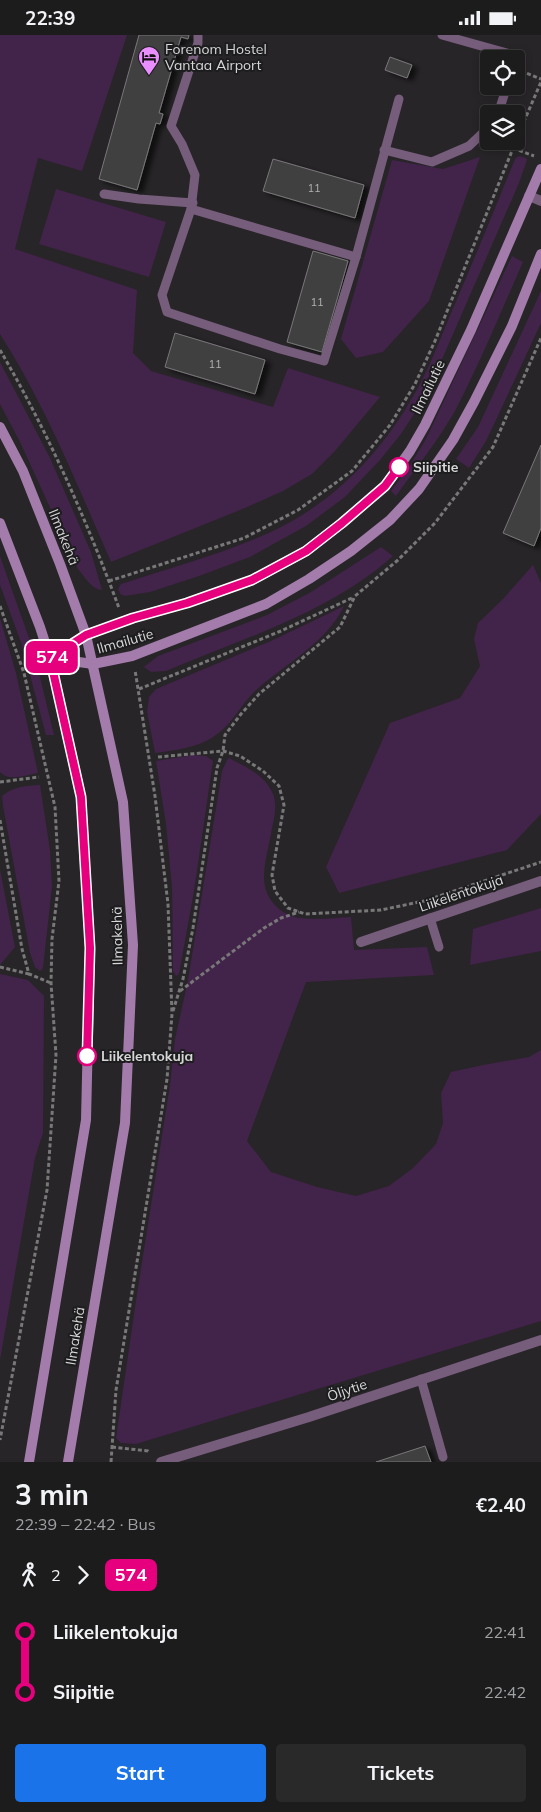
<!DOCTYPE html>
<html lang="en">
<head>
<meta charset="utf-8">
<style>
	body { margin:0; font-family:Mulish,sans-serif; background:#2a292a; color:#f1f3f6; height:100vh; display:flex; flex-direction:column; font-size:19px; white-space:nowrap }
	* { box-sizing:border-box; margin:0 }
	p { font-size:16px; color:#a0a1a4 }
	.icon { flex:none; width:28px; height:28px; fill:none; stroke:currentColor; stroke-width:2; stroke-linecap:round; stroke-linejoin:round }
	.map { position:relative; height:1427px; overflow:hidden }
	.drawer { display:flex; flex-direction:column; background:#1d1c1d; flex:1 }
	.drawer>* { flex:none }
	.badge { padding:0 10px; border-radius:8px; font-size:18px; line-height:32px }
	.buttons { position:absolute; left:480px; top:15px; display:grid; gap:10px }
	.buttons a { display:grid; place-items:center; width:45px; height:45px; border-radius:5px; background:#1d1c1d; box-shadow:0 2px 8px #0003,0 0 0 1px #3b3a3b; font-size:25px }
	.map>.badge { position:absolute; translate:-50% -50%; box-shadow:0 0 0 2px #fff }
	.legs { display:flex; align-items:center; gap:8px; height:55px; padding:0 15px; font-size:16px }
	.legs p { margin-inline-start:auto }
	.summary { display:flex; align-items:center; justify-content:space-between; height:85px; padding:0 15px }
	h1 { font-size:28px; font-weight:700; line-height:38px }
	.cta { display:flex; gap:10px; margin-top:auto; padding:10px 15px }
	.cta a { flex:1; height:58px; border-radius:5px; background:#1a73e8; color:#fff; font-size:20px; font-weight:700; line-height:58px; text-align:center }
	.cta a+a { background:#2a292a; color:#f1f3f6 }
	ul { padding:0 15px; list-style:none }
	li { display:flex; align-items:center; gap:18px; height:60px; font-size:19px }
	li i { display:grid; place-items:center; width:8px; height:100%; margin:0 6px; background:currentColor }
	li i::after { content:''; width:12px; height:12px; margin:-6px; border:4px solid; border-radius:50%; background:#1d1c1d }
	li p { margin-inline-start:auto }
	li:first-child i { background:linear-gradient(#0000 50%,currentColor 0) }
	li:last-child i { background:linear-gradient(currentColor 50%,#0000 0) }
	.status { display:flex; justify-content:space-between; align-items:center; height:35px; padding:0 25px; background:#1d1c1d; direction:ltr }
	.status svg { height:14px; fill:currentColor }
	.map>svg:first-child { display:block }
</style>
</head>
<body>
<div class="status"><b>22:39</b><svg viewBox="0 0 49 12"><path d="M0 12V9h3v3zM5 12V6h3v6zM10 12V3h3v9zM15 12V0h3v12zM26 1h20v11H26zM47 4h2v5h-2z"/></svg></div>
<div class="map">
<svg width="541" height="1427" viewBox="0 0 541 1427">
	<defs>
		<filter id="shadow"><feDropShadow dx="5.5" dy="3" stdDeviation="2.5" flood-color="#0009"/></filter>
	</defs>
	<rect width="100%" height="100%" fill="#272527"/>
	<!-- green -->
	<g fill="#42234a">
		<path d="M0 0H127L82 136 38 123 15 214 137 255 133 318 151 336 273 372 288 333 380 362 335 416 312 439 283 456 245 473 111 527C78 452 45 369 0 299Z"/>
		<path d="M520 121 526 123 527 125 519 148 426 361 401 399 380 425 345 462 306 491 250 522 199 541 150 557 125 561 120 559 118 554 121 549C172 532 226 518 275 495 331 468 376 423 408 370 426 342 438 309 451 278 473 227 494 176 515 124L517 122Z"/>
		<path d="M480 122 429 266 383 317 356 323 341 304 392 125 443 134Z"/>
		<path d="M56 154 166 187 149 242 39 209Z"/>
		<path d="M512 221 523 227C501 277 480 328 455 376 438 406 416 433 396 461L391 456 409 432 426 404Z"/>
		<path d="M541 256V288L497 383 486 406 469 433 456 424 478 392Z"/>
		<path d="M0 327 50 423 91 517 102 555C91 554 85 542 78 534L21 409 0 369Z"/>
		<path d="M381 512 393 521C329 578 244 603 166 636L151 637 144 632 158 621 267 580 311 557Z"/>
		<path d="M0 521 34 617 54 700H46L22 610 0 550Z"/>
		<path d="M533 530 541 548V779L507 815 339 858 326 832 390 688 460 663 480 631 474 604 478 588 503 564Z"/>
		<path d="M344 571C327 608 283 630 254 657 241 670 231 690 216 700 198 713 176 715 155 718L147 677 149 662 156 654 271 606Z"/>
		<path d="M0 583 16 638 38 738C26 740 9 747 0 737Z"/>
		<path d="M193 720 206 721 213 726 194 856 179 939 176 941 173 936 172 852 166 789 156 726Z"/>
		<path d="M229 723C244 731 263 739 271 755 278 767 275 780 272 793 270 808 264 826 264 842 264 863 280 881 301 883 317 885 335 883 351 882L354 915 427 912 434 940 306 947 247 1106 271 1137 317 1152 356 1161 389 1151 413 1133 436 1109 443 1088 441 1058 451 1037 483 1030 529 1022 541 1015V1286L136 1409 121 1408 116 1403 137 1259 170 1050 175 1004 188 945 222 736 227 725Z"/>
		<path d="M40 750 50 815 52 852 43 933 40 936 35 932 30 918 3 771 2 761C14 751 25 751 40 750Z"/>
		<path d="M0 834 15 912 0 930Z"/>
		<path d="M541 873V916L470 930 473 894Z"/>
		<path d="M0 939 28 945 44 961 43 1098 35 1123 0 1325Z"/>
	</g>
	<!-- building -->
	<g fill="#413f41" stroke="#797779" filter="url(#shadow)">
		<path d="M139 0H189L188 4 181 2 159 78 163 79 160 89 156 88 137 155 99 144Z"/>
		<path d="M390 22 412 30 407 43 385 35Z"/>
		<path d="M273 124 364 150 355 183 263 156Z"/>
		<path d="M313 216 348 226 322 317 287 307Z"/>
		<path d="M175 298 265 325 255 359 165 332Z"/>
		<path d="M541 410V493L534 511 503 498Z"/>
		<path d="M425 1411 431 1427H376Z"/>
	</g>
	<g fill="none" stroke-linecap="round" stroke-linejoin="round">
		<!-- path -->
		<g stroke="#797879" stroke-width="3" stroke-dasharray="4 2.5" stroke-linecap="butt">
			<path d="M521 36 541 44"/>
			<path d="M516 105 541 47"/>
			<path d="M513 113 534 121"/>
			<path d="M0 315C48 397 86 484 119 573"/>
			<path d="M109 546 244 503 298 475 352 436 390 390 415 349 435 306 516 106"/>
			<path d="M0 571 24 638 55 772 59 846 52 904 51 948 56 1020 47 1155 0 1405"/>
			<path d="M139 654 281 596 354 562"/>
			<path d="M158 722 223 716 240 721 263 736 279 751 284 770 272 840 275 856 288 873 305 879 381 875 424 866 541 827"/>
			<path d="M0 747 39 742"/>
			<path d="M0 785 22 914 29 939 51 948"/>
			<path d="M0 932 29 939"/>
			<path d="M180 956 264 893 281 883 299 877"/>
			<path d="M173 976 183 944 193 893 217 733 223 716 225 700 241 679 259 659 340 592 355 561 398 525 435 488 493 412 541 303"/>
			<path d="M112 1412 148 1416 150 1418"/>
			<path d="M111 1427 116 1355 167 1044 172 979 168 869 155 761 135 635"/>
		</g>
		<!-- lane -->
		<g stroke="#765d7b" stroke-width="9">
			<path d="M198 0V8L171 91 182 109 195 140 191 174 162 260 167 277 280 314 324 326 356 222 399 64"/>
			<path d="M442 0 517 21 516 24"/>
			<path d="M498 79 507 51"/>
			<path d="M384 115 432 127 469 111 489 92"/>
			<path d="M104 159 139 164 193 168"/>
			<path d="M191 174 356 222"/>
			<path d="M430 883 439 912"/>
			<path d="M421 1344 443 1422"/>
		</g>
		<!-- street -->
		<g stroke="#765d7b" stroke-width="10">
			<path d="M529 161 541 166"/>
			<path d="M361 907 541 846"/>
			<path d="M161 1427 309 1382 541 1305"/>
		</g>
		<!-- secondary -->
		<g stroke="#a37cac" stroke-width="10">
			<path d="M0 392 23 436 60 529 86 600 123 767 133 910 125 1088 68 1427"/>
			<path d="M0 488 40 592 50 623 81 762 90 913 86 1085 29 1427"/>
			<path d="M50 623 86 600 133 583 187 568 252 545 306 516 342 488 385 451 410 416 425 390 471 295 541 134"/>
			<path d="M50 623 93 629 132 621 266 569 309 544 351 516 390 485 419 454 453 405 474 367 512 291 541 219"/>
		</g>
	</g>
	<g fill="none" stroke-linecap="round" stroke-linejoin="round">
		<!-- line-1 casing -->
		<g stroke="#fff" stroke-width="11">
			<path id="line-1" d="M87 1021 90 913 81 762 50 623 86 600 133 583 187 568 252 545 306 516 342 488 385 451 399 432"/>
		</g>
		<!-- line-1 -->
		<use href="#line-1" stroke="#e6007e" stroke-width="8"/>
	</g>
	<!-- icons -->
	<defs>
		<g id="hotel-pin" transform="scale(1.125)"><path d="M0 17L-7.5 6A9.5 9.5 0 1 1 7.5 6Z" fill="#e98efe" stroke="#1d1c1e"/><path d="M-6-4.5h1.5V1H6V5H4.5V3h-9V5H-6ZM-4 0a1.8 1.8 0 1 1 3.6 0ZM.5 0V-2.5h3Q6-2.5 6 0Z" fill="#111"/></g>
	</defs>
	<g fill-rule="evenodd">
		<use href="#hotel-pin" x="149" y="22"/>
	</g>
	<!-- markers -->
	<g fill="#fff" stroke="#e6007e" stroke-width="2.5">
		<circle cx="399" cy="432" r="9"/>
		<circle cx="87" cy="1021" r="9"/>
	</g>
	<g text-anchor="middle" stroke-width="4" stroke-linejoin="round" paint-order="stroke">
		<!-- number labels -->
		<g font-size="11" fill="#b2b1b2">
			<text x="314" y="157">11</text>
			<text x="317" y="271">11</text>
			<text x="215" y="333">11</text>
		</g>
		<!-- poi labels -->
		<g font-size="14" fill="#d8d7d8" stroke="#1d1c1e" text-anchor="start">
			<text x="165" y="19">Forenom Hostel<tspan x="165" dy="16">Vantaa Airport</tspan></text>
		</g>
		<!-- street labels -->
		<g font-size="14" fill="#d8d7d8" stroke="#1d1c1e">
			<text transform="translate(428 352) rotate(-64)" y="5">Ilmailutie</text>
			<text transform="translate(64 502) rotate(68)" y="5">Ilmakehä</text>
			<text transform="translate(125 606) rotate(-16)" y="5">Ilmailutie</text>
			<text transform="translate(461 858) rotate(-19)" y="5">Liikelentokuja</text>
			<text transform="translate(117 901) rotate(-91)" y="5">Ilmakehä</text>
			<text transform="translate(75 1301) rotate(-81)" y="5">Ilmakehä</text>
			<text transform="translate(347 1355) rotate(-19)" y="5">Öljytie</text>
		</g>
		<!-- stop labels -->
		<g font-size="14" font-weight="bold" fill="#d8d7d8" stroke="#1d1c1e" text-anchor="start">
			<text x="413" y="437">Siipitie</text>
			<text x="101" y="1026">Liikelentokuja</text>
		</g>
	</g>
</svg>
<div class="buttons">
<a><svg class="icon" aria-label="locate" viewBox="0 0 24 24"><circle cx="12" cy="12" r="6"/><path d="M12 2v4M12 18v4M2 12h4M18 12h4"/></svg></a>
<a><svg class="icon" aria-label="layers" viewBox="0 0 24 24"><path d="M12 4l9 5-9 5-9-5zM3 14l9 5 9-5"/></svg></a>
</div>
<b class="badge" style="left:52px;top:622px;background:#e6007e;color:#fff">574</b>
</div>
<section class="drawer">
<div class="summary"><div><h1>3 min</h1><p>22:39 – 22:42 · Bus</p></div><b>€2.40</b></div>
<div class="legs"><svg class="icon" aria-label="walk" viewBox="0 0 24 24"><circle cx="13" cy="4" r="2"/><path d="M13 8l-2 6 4 7M11 14l-3 7M7 12l3-4h3l4 4"/></svg>2<svg class="icon" aria-label="forward" viewBox="0 0 24 24"><path d="M9 5l7 7-7 7"/></svg><b class="badge" style="background:#e6007e;color:#fff">574</b></div>
<ul>
<li><i style="color:#e6007e"></i><b>Liikelentokuja</b><p>22:41</p></li>
<li><i style="color:#e6007e"></i><b>Siipitie</b><p>22:42</p></li>
</ul>
<div class="cta"><a>Start</a><a>Tickets</a></div>
</section>
</body>
</html>
